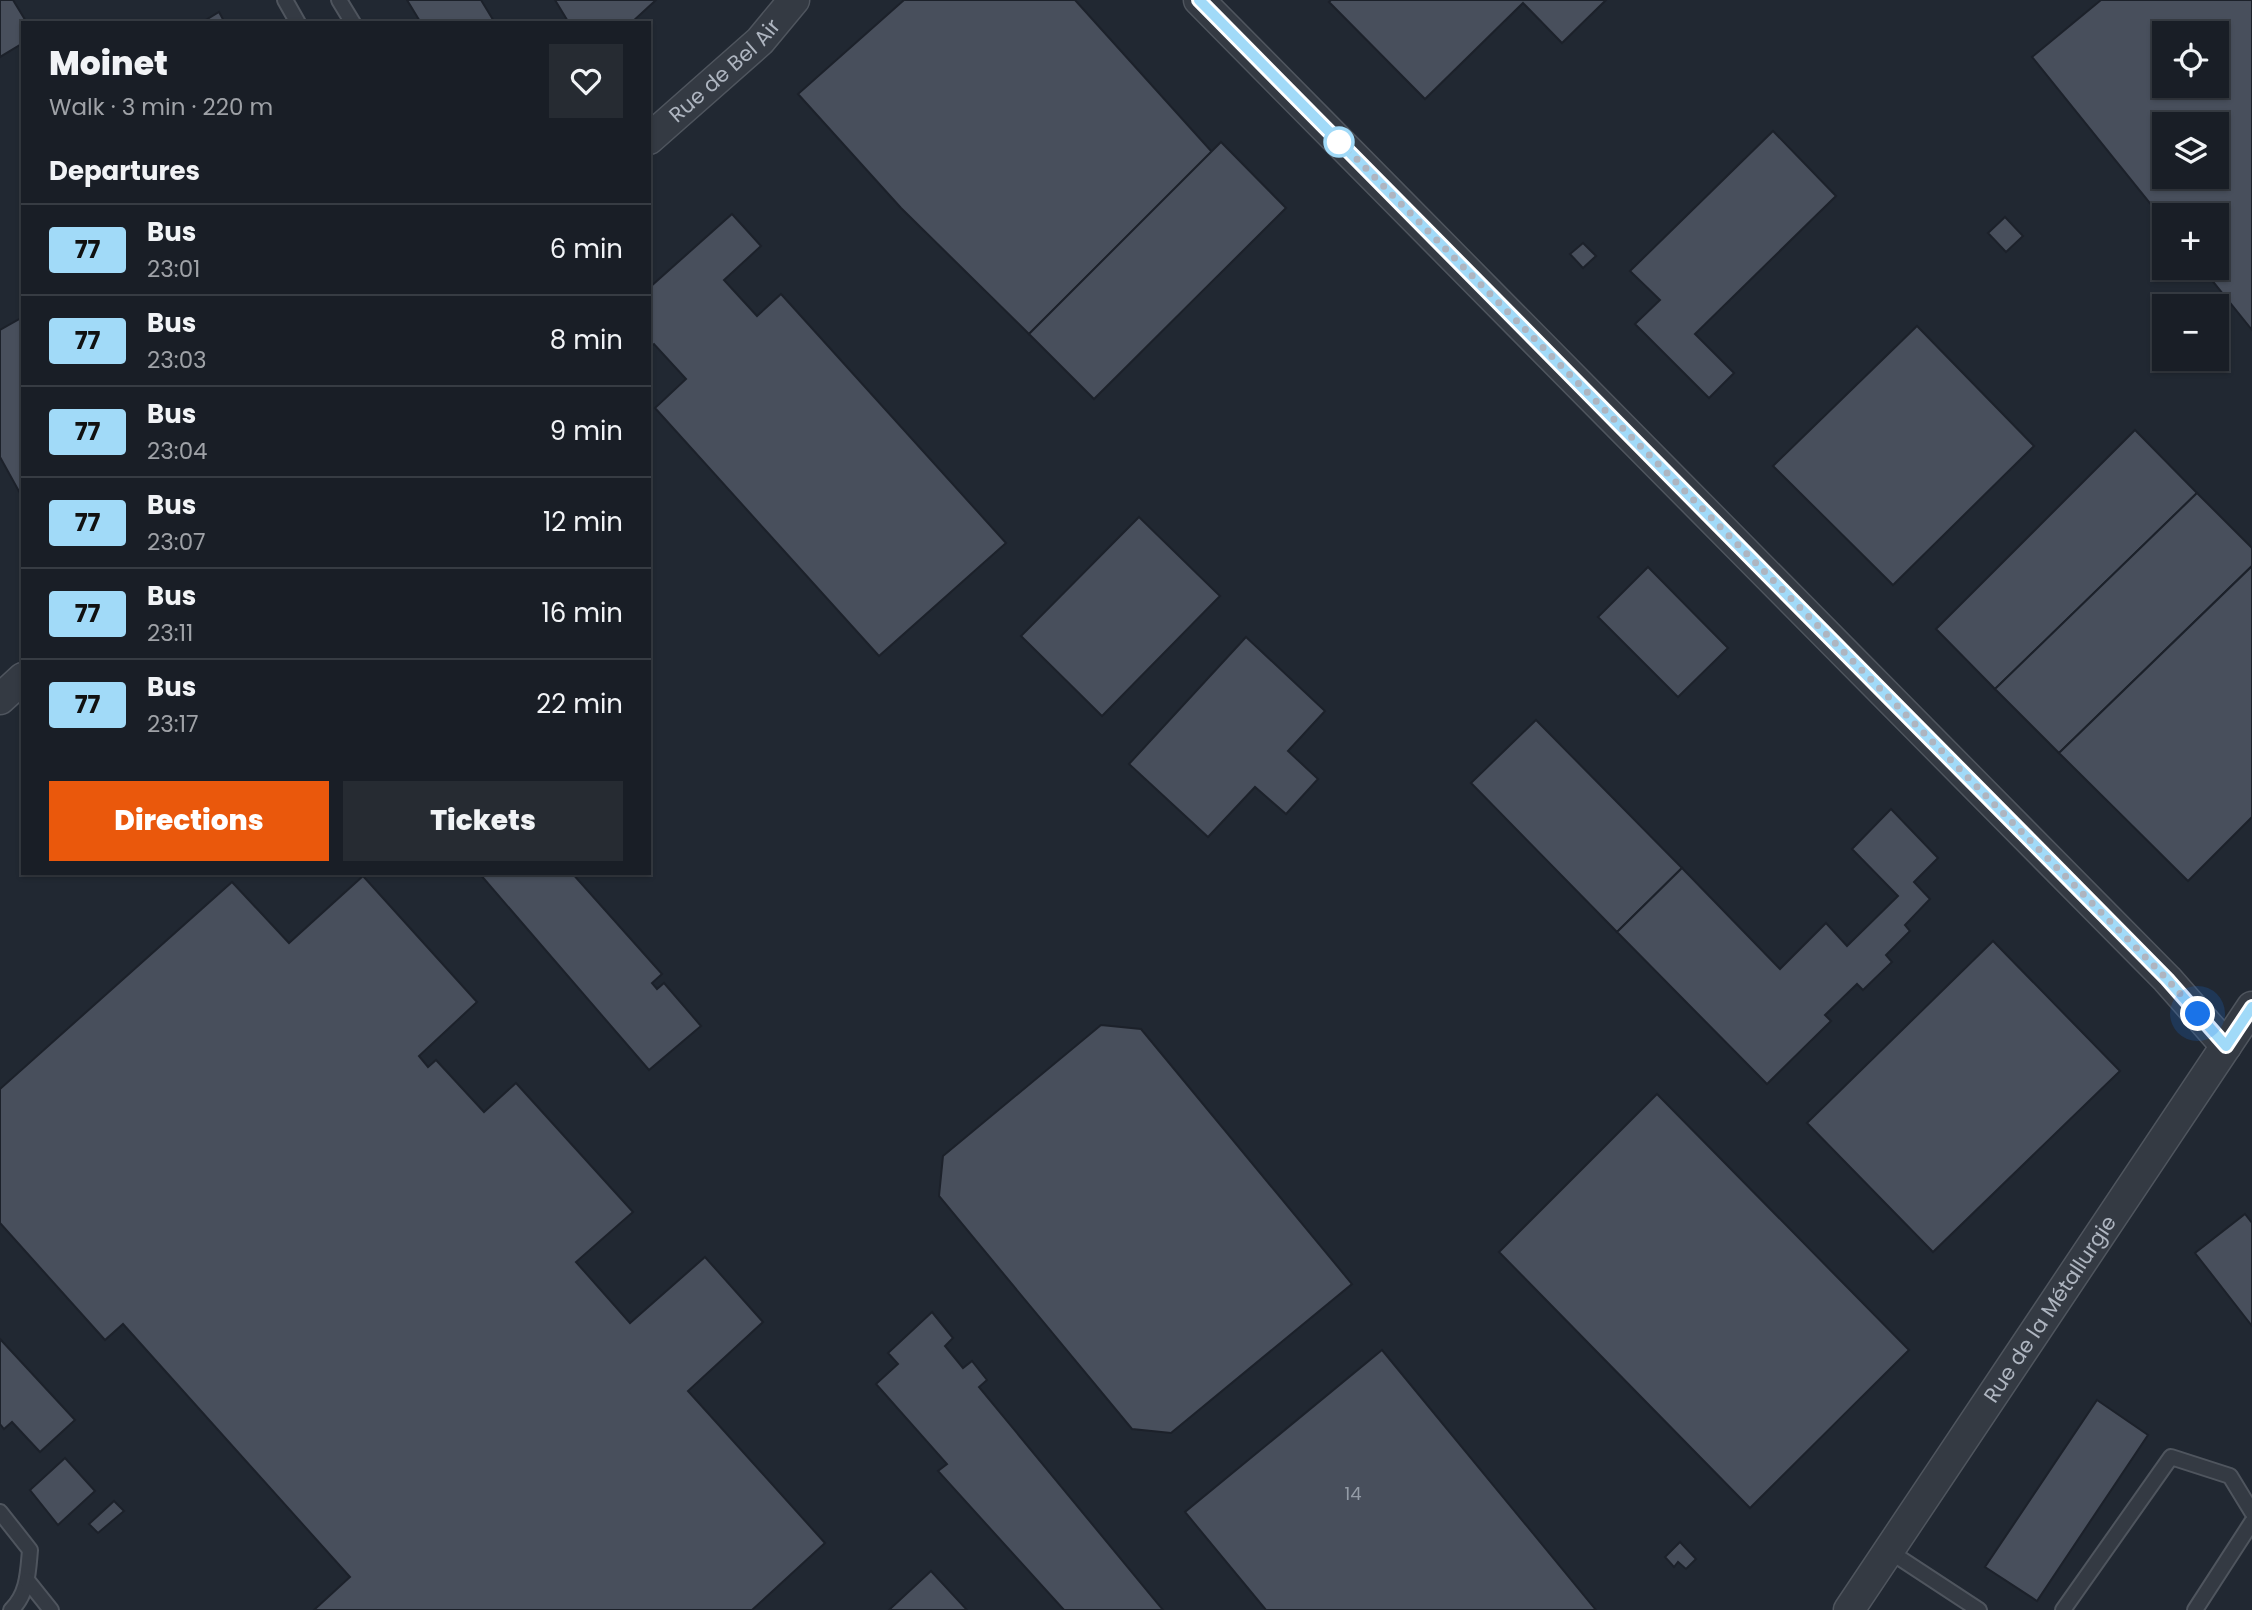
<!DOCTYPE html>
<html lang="en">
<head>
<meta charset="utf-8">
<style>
	body { margin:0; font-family:Poppins,sans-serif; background:#262b32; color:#f1f3f6; height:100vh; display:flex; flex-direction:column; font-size:26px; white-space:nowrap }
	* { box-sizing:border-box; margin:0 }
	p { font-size:23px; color:#9fa2a7 }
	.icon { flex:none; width:38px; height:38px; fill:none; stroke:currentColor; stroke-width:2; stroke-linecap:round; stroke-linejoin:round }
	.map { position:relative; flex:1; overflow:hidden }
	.details { position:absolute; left:21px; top:21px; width:630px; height:854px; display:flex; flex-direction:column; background:#191e26; border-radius:0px; box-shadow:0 2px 5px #0004,0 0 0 2px #373c43 }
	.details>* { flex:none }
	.badge { padding:0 14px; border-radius:5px; font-size:24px; line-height:46px }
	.fabs { position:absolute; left:2152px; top:21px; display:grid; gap:14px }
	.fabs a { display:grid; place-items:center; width:77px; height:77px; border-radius:0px; background:#191e26; box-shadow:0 2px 5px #0004,0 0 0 2px #373c43; font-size:35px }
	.you { position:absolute; width:35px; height:35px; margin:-18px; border:5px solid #fff; border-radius:50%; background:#1a73e8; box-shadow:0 0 0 10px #1a73e833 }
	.map>.badge { position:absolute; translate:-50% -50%; box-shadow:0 0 0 4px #fff }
	h2 { padding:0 28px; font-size:26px; line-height:63px }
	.round { display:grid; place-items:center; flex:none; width:74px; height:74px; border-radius:0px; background:#262b32 }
	.overview { display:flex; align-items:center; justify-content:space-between; height:119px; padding:0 28px }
	h1 { font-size:33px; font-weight:800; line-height:52px }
	.button { display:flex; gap:14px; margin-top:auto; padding:14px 28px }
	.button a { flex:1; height:80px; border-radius:0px; background:#ea580c; color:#fff; font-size:28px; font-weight:800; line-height:80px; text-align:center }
	.button a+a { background:#262b32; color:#f1f3f6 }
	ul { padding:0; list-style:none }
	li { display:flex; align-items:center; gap:21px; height:91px; padding:0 28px; border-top:2px solid #373c43 }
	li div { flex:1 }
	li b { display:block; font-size:26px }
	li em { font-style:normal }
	li .badge { min-width:77px; font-weight:700; text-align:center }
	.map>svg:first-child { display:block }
</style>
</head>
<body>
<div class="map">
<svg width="2252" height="1610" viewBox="0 0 2252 1610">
	<rect width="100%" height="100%" fill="#212832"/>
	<!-- building -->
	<g fill="#484f5c" stroke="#1c212a" stroke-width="2" fill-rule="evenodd">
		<path d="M0 0H13L27 23H23V43L0 57Z"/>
		<path d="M407 0H481L495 23H421Z"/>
		<path d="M555 0H656L631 23H569Z"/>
		<path d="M904 0H1075L1212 152 1029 334 901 208 798 94Z"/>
		<path d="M1331 0H1606L1562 43 1523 3 1425 99 1329 2Z"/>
		<path d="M2101 0H2252V330L2202 268H2217V215H2165V222L2032 57ZM2165 33H2217V86H2165ZM2165 124H2217V177H2165Z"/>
		<path d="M219 12 225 23H201Z"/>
		<path d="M1773 131 1836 196 1695 334 1734 373 1709 398 1635 324 1660 300 1630 271Z"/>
		<path d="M1221 142 1286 208 1094 399 1029 334Z"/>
		<path d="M732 214 761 246 724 280 757 316 781 294 1006 543 879 656 655 408 686 379 654 344 649 348V288Z"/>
		<path d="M2005 217 2023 236 2006 252 1988 233Z"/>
		<path d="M1583 243 1596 256 1583 268 1570 254Z"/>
		<path d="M23 317V494L21 495 0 457V330Z"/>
		<path d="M1917 326 2034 446 1893 585 1773 466Z"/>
		<path d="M2135 430 2197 493 1995 689 1936 629Z"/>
		<path d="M2197 493 2252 548V566L2059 753 1995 689Z"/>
		<path d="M1139 517 1220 596 1102 716 1021 636Z"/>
		<path d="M2252 566V817L2188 881 2059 753Z"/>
		<path d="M1648 567 1728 648 1678 697 1598 617Z"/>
		<path d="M1246 637 1325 711 1288 751 1318 779 1286 814 1255 787 1208 837 1129 764Z"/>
		<path d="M1536 720 1682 868 1617 932 1471 783Z"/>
		<path d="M1891 809 1938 858 1914 882 1930 899 1905 925 1910 931 1886 955 1892 962 1863 990 1857 984 1825 1015 1831 1021 1767 1084 1617 932 1682 868 1780 969 1826 923 1847 946 1898 896 1852 849Z"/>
		<path d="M479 873H572L662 974 652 983 657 989 664 983 701 1026 649 1070Z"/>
		<path d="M363 876 477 1002 419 1056 428 1067 436 1060 484 1112 516 1083 633 1212 576 1262 630 1323 705 1257 763 1322 688 1391 825 1543 752 1610H314L350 1577 123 1324 105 1340 0 1223V1089L232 882 289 943Z"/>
		<path d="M1993 941 2120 1071 1933 1252 1807 1123Z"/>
		<path d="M1101 1025 1141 1029 1352 1284 1171 1433 1132 1429 939 1196 943 1156Z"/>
		<path d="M1657 1094 1909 1350 1750 1508 1499 1252Z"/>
		<path d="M2245 1214 2252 1223V1326L2195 1253Z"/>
		<path d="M932 1312 953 1338 945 1346 963 1368 972 1361 987 1380 979 1387 1163 1610H1064L938 1471 947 1464 876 1384 898 1364 888 1353Z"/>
		<path d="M0 1339 75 1420 40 1452 12 1422 4 1429 0 1424Z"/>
		<path d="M1382 1350 1596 1610H1266L1185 1512Z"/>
		<path d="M2097 1400 2148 1435 2037 1601 1985 1567Z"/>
		<path d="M65 1458 95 1491 58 1525 30 1490Z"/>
		<path d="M114 1501 124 1511 98 1533 89 1524Z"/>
		<path d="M1680 1542 1696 1559 1686 1569 1678 1562 1674 1567 1665 1557Z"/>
		<path d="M931 1571 967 1610H889Z"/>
	</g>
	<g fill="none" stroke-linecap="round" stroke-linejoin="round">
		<!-- lane casing -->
		<g stroke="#4f555e" stroke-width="18">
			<g id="lane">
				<path d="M285 0 298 23"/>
				<path d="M339 0 353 23"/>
				<path d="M0 1512 30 1550C28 1572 28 1594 11 1610"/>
				<path d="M1889 1551 1979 1610"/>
				<path d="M27 1580 51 1610"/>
				<path d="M2063 1610 2171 1457 2230 1476 2252 1512"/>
				<path d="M2195 1610 2252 1522"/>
			</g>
		</g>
		<!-- street casing -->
		<g stroke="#4f555e" stroke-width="33">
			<g id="street">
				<path d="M1199 0 2167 979 2226 1046"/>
				<path id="s1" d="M649 139 760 41 794 0"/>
				<path d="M0 699 23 678"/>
				<path id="s2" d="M1849 1610 2252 1007"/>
			</g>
		</g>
		<!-- lane -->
		<use href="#lane" stroke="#343a43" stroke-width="14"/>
		<!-- street -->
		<use href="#street" stroke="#343a43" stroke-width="30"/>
	</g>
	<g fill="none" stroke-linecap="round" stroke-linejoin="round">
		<!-- line casing -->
		<g stroke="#fff" stroke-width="16">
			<path id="line" d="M1199 0 2167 979 2226 1046 2252 1007"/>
		</g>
		<!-- line -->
		<use href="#line" stroke="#a1daf8" stroke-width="10"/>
		<!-- walk -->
		<path stroke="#aeb5c0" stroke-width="7" stroke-dasharray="0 12.6" d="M1339 142 1335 137 2167 979 2198 1014"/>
	</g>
	<!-- markers -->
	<circle fill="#fff" stroke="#a1daf8" stroke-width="3.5" cx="1339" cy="142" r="14"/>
	<g text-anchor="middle" stroke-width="6" stroke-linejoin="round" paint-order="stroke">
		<!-- number labels -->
		<g font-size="18" fill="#949ca7">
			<text x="1353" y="1500">14</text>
		</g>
		<!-- street labels -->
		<g font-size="21" fill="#aeb5c0" stroke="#1a1f28">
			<text dy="7" stroke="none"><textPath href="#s1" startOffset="102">Rue de Bel Air</textPath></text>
			<text dy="7" stroke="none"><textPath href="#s2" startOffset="362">Rue de la Métallurgie</textPath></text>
		</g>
	</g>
</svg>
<div class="fabs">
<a><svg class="icon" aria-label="locate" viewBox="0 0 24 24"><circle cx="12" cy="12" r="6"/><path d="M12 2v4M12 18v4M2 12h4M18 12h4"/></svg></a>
<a><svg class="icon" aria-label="layers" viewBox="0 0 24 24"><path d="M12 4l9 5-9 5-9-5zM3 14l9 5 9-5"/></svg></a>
<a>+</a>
<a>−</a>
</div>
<div class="you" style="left:2198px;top:1014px"></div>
<section class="details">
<div class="overview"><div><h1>Moinet</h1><p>Walk · 3 min · 220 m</p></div><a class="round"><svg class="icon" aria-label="heart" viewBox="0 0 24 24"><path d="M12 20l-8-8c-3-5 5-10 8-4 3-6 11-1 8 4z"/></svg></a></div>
<h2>Departures</h2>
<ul>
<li><span class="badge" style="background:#a1daf8;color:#111">77</span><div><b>Bus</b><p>23:01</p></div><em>6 min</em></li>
<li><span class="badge" style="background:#a1daf8;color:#111">77</span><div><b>Bus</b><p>23:03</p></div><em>8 min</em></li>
<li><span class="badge" style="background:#a1daf8;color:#111">77</span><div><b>Bus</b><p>23:04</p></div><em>9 min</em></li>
<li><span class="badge" style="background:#a1daf8;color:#111">77</span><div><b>Bus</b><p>23:07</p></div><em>12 min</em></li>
<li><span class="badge" style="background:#a1daf8;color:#111">77</span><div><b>Bus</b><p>23:11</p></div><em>16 min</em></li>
<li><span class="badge" style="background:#a1daf8;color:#111">77</span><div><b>Bus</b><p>23:17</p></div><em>22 min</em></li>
</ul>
<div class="button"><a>Directions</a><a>Tickets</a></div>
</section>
</div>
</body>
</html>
